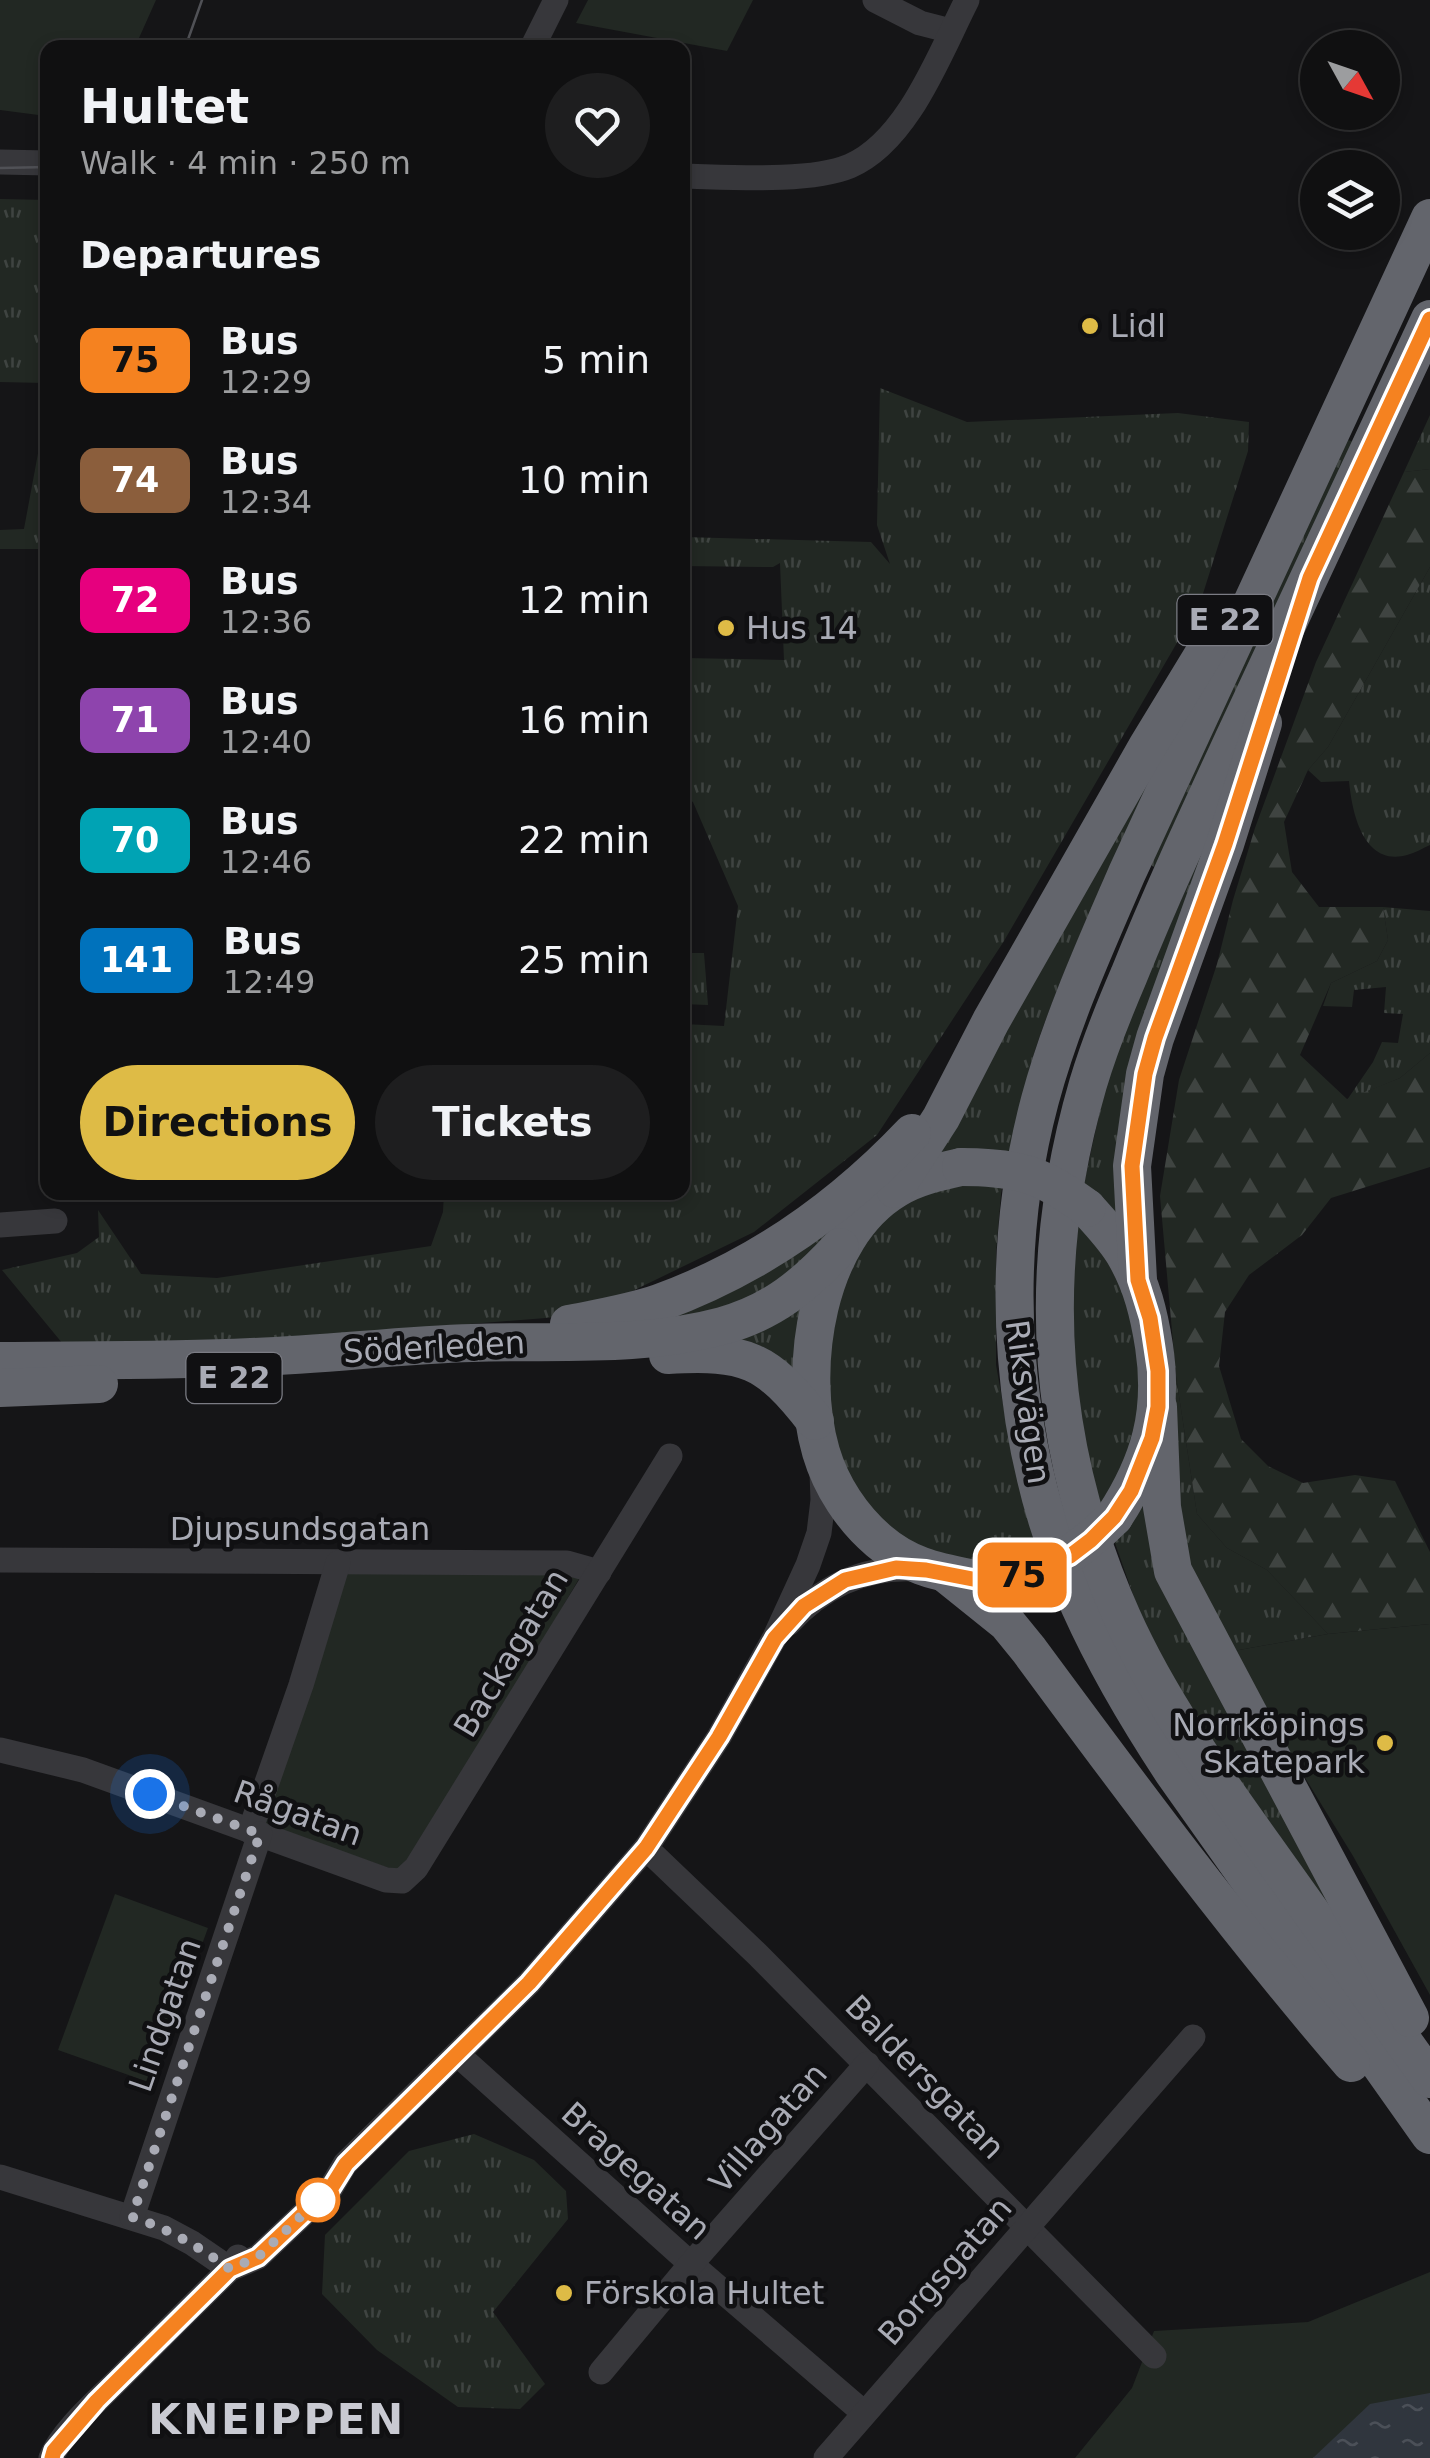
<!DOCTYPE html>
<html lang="en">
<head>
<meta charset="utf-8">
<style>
	body { margin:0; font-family:"DejaVu Sans",sans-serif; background:#1e1e1f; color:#f1f3f6; height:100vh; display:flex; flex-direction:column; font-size:38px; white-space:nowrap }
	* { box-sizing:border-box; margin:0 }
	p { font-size:32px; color:#9c9d9f }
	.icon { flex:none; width:55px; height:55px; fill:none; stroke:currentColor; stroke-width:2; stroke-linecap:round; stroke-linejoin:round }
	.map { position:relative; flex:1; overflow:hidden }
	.drawer { position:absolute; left:40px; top:40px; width:650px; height:1160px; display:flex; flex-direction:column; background:#101011; border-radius:20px; box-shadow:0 5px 15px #0003,0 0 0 2px #303031 }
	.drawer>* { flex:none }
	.badge { padding:0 20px; border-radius:15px; font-size:35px; line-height:65px }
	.needle { width:65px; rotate:130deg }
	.controls { position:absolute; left:1300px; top:30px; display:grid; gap:20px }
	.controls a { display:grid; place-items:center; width:100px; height:100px; border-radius:50%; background:#101011; box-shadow:0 5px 15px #0003,0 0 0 2px #303031; font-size:50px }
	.you { position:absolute; width:50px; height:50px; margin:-25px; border:8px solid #fff; border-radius:50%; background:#1a73e8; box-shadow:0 0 0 15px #1a73e833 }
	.map>.badge { position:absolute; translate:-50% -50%; box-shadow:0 0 0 5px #fff }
	h2 { padding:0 40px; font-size:38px; line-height:90px }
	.round { display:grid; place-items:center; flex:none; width:105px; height:105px; border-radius:52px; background:#1e1e1f }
	.overview { display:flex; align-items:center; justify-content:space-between; height:170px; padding:0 40px }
	h1 { font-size:48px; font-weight:800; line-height:75px }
	.primary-button { display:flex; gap:20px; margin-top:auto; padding:20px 40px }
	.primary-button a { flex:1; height:115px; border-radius:60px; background:#debb46; color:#111; font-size:40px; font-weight:800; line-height:115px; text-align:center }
	.primary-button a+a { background:#1e1e1f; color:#f1f3f6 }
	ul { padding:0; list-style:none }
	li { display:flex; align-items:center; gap:30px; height:120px; padding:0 40px }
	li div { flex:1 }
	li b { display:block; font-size:38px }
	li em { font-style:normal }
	li .badge { min-width:110px; font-weight:700; text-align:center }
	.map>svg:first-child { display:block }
</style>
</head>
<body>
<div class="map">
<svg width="1430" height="2458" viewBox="0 0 1430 2458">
	<defs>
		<pattern id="grass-tufts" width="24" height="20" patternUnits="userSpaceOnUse" patternTransform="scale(2.5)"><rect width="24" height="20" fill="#222823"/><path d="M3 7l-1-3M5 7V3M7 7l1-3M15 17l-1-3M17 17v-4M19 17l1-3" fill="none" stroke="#3f4441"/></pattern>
		<pattern id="forest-firs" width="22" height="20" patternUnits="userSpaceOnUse" patternTransform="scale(2.5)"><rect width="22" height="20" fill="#222823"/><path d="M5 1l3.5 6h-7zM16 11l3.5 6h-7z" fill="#3f4441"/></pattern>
		<pattern id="water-ripples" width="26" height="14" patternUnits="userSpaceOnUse" patternTransform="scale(2.5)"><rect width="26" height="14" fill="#30363e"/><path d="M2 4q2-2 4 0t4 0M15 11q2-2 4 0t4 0" fill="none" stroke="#4b5058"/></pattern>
	</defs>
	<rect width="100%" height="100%" fill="#151517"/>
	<!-- grass -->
	<g fill="url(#grass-tufts)">
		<path d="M0 199 47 200V383L0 382Z"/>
		<path d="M880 388 967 422 1178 413 1249 422 1248 451 1200 603 1004 941 877 1135 754 1232 583 1315 219 1344H63L2 1270 77 1253 99 1237 98 1210 141 1274 217 1278 431 1246 443 1212 444 1193 682 1192 683 1024 724 1026 738 906 693 802 683 796V658L784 660 780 563 773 567 683 566V537L871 542 890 564 877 525Z"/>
		<path d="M47 405V549H0V530L24 529Z"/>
		<path d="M1430 415V469L1404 472Z"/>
		<path d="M1348 440 1354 442 1158 868 1152 866 1150 858 1341 446Z"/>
		<path d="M1430 567V845C1423 848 1415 853 1407 855 1363 867 1352 812 1349 781L1321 782 1308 770 1328 747Z"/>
		<path d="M1168 747C1124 839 1078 931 1043 1027 1028 1068 1019 1110 1009 1153L936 1160 1029 981Z"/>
		<path d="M47 844 48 1020 40 1021Z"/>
		<path d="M1205 845 1119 1222 1083 1188 1104 1092 1128 1022Z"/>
		<path d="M1383 907 1430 911V1053L1400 1078 1347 1100 1373 1062 1382 1042 1398 1043 1403 1014 1384 1013 1386 987 1354 990 1352 1007 1323 1006 1331 983 1377 961 1388 940Z"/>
		<path d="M683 953H704L708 1005 683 1004Z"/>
		<path d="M945 1182H1002L996 1253V1365L1013 1460 1037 1554 999 1566 956 1564 882 1528 829 1443 824 1328 838 1280 895 1205Z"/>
		<path d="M850 1209 779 1290 696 1322 619 1321Z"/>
		<path d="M1079 1219 1123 1283 1144 1376 1132 1449 1100 1508C1092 1470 1081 1431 1076 1392 1069 1335 1072 1276 1079 1219Z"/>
		<path d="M814 1290 805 1374 728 1340Z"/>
		<path d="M1176 1376 1197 1514 1227 1548 1267 1570 1328 1634 1228 1652 1190 1579 1170 1461Z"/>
		<path d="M1148 1489 1391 1994 1280 1848 1164 1664 1137 1606 1114 1540Z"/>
		<path d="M474 2134 534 2160 566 2191 568 2219 493 2312 545 2384 520 2409 458 2407 377 2350 322 2294 325 2235 409 2151Z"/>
	</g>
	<!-- forest -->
	<path fill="url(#forest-firs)" d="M1430 469V567L1328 747 1308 770 1284 822 1292 872 1319 907H1383L1388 940 1377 961 1331 983 1300 1055 1347 1099 1400 1078 1430 1053V1167L1331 1198 1302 1235 1249 1275 1225 1312 1219 1366 1241 1439 1268 1466 1303 1483 1355 1475 1395 1481 1430 1552V1624L1328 1634 1267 1570 1227 1548 1197 1514 1176 1376 1160 1196 1179 1080 1217 964 1233 900 1255 828 1316 662 1404 472Z"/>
	<!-- park -->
	<g fill="#222823">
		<path d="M0 0H156L135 47 48 48 46 116 0 110Z"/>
		<path d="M588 0H753L727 51 576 23Z"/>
		<path d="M583 1572 406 1874 263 1824 345 1573Z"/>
		<path d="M1430 1624V1995L1353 1856 1228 1652 1328 1634Z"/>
		<path d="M115 1894 208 1928 151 2083 58 2050Z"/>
		<path d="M1430 2272V2458H1075L1132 2388 1154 2331 1308 2322Z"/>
	</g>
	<!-- water -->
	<path fill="url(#water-ripples)" d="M1430 2393V2458H1313L1370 2404Z"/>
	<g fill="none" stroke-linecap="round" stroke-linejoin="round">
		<!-- minor -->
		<g stroke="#37373b" stroke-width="25">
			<path d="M875 0 920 23 951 31"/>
			<path d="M532 48 556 0"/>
			<path d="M0 162 48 163"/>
			<path d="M682 176C728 177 809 183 850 166 908 141 940 53 967 0"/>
			<path d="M0 1225 55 1221"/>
			<path d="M0 1560 567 1563 599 1572"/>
			<path d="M789 1623C823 1586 866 1566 917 1569"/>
			<path d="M0 1750 83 1770 386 1880 402 1881 416 1868 670 1456"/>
			<path d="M250 1831 301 1685 338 1563"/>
			<path d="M646 1848 758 1955 1154 2356"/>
			<path d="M457 2054 691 2264 864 2413"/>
			<path d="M0 2177 164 2228 192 2243 230 2269"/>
			<path d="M132 2217 260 1834"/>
			<path d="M230 2269 258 2257 331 2188 345 2164 529 1983 646 1848 719 1737 775 1637 808 1565 819 1533 823 1500 822 1473"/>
			<path d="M601 2372 691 2264 867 2064"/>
			<path d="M51 2458C62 2431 97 2401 118 2380 155 2343 192 2306 230 2269L238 2257"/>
			<path d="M826 2458 1193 2037"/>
		</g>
		<!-- highway -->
		<g stroke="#63656c" stroke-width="38">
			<path d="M1430 218 1127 873C1095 947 1061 1022 1040 1100 996 1265 1009 1450 1080 1607 1106 1665 1138 1719 1173 1772L1430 2135"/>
			<path d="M1430 319C1366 458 1301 596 1236 734 1199 814 1162 893 1129 975 1114 1010 1099 1047 1088 1084 1035 1266 1045 1444 1122 1617 1159 1700 1213 1775 1266 1849 1320 1925 1375 2002 1430 2079"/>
			<path d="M961 1167C939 1172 915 1177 896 1189 816 1237 797 1369 821 1452 831 1486 852 1518 879 1541 907 1565 934 1571 969 1578"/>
			<path d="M895 1189 941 1118 991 1021 1147 747 1217 632"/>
			<path d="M1087 1208C1101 1224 1116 1239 1126 1257 1142 1285 1149 1314 1154 1346 1164 1412 1150 1462 1114 1517"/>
			<path d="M1138 1280 1132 1166 1145 1074 1155 1038 1225 844 1263 723"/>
			<path d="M569 1324C599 1318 630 1313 659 1303 758 1267 840 1209 912 1133"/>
			<path d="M668 1355C746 1351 766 1358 815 1421"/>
			<path d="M0 1361C84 1360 168 1361 251 1357 325 1355 398 1345 472 1343 554 1340 641 1348 722 1326 773 1312 805 1285 840 1247"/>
			<path d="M0 1388 99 1384"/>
			<path d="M1158 1407 1162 1507 1173 1571 1410 2018"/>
			<path d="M946 1574 1007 1623 1029 1650C1133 1791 1237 1931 1351 2063"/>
		</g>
		<!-- tram -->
		<g stroke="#505156" stroke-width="2.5">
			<path d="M185 48 202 0"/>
			<path d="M0 168 48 167"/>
		</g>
		<!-- highway-bridge -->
		<g stroke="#63656c" stroke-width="38">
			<path d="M961 1167C1017 1167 1042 1174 1087 1208"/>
			<path d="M1011 1578C1057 1566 1081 1550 1114 1517"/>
		</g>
	</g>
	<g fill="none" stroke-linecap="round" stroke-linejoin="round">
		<!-- line casing -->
		<g stroke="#fff" stroke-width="22">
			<path id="line" d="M52 2458 54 2451 97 2401 230 2269 258 2257 331 2188 346 2164 529 1983 646 1848 719 1737 775 1638 804 1606 845 1580 896 1568 926 1570 983 1581 1011 1578 1040 1570 1070 1556 1091 1540 1114 1517 1131 1491 1152 1438 1158 1407V1371L1150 1318 1138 1280 1132 1166 1145 1074 1155 1038 1225 844 1310 578 1430 319"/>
		</g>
		<!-- line -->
		<use href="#line" stroke="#f58220" stroke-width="15"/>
		<!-- walk -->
		<path stroke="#a9abb5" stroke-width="10" stroke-dasharray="0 18" d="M150 1794 260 1834 132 2217C169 2229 199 2247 230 2269L258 2257 318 2200"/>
	</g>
	<!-- markers -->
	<g fill="#debb46" stroke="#101012" stroke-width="4">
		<circle cx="1090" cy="326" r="10"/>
		<circle cx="726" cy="628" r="10"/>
		<circle cx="1385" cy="1743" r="10"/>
		<circle cx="564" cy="2293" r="10"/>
	</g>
	<circle fill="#fff" stroke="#f58220" stroke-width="5" cx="318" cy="2200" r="20"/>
	<g text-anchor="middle" stroke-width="9" stroke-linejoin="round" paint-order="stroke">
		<!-- shield labels -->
		<g fill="#101012" stroke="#7b7c84" stroke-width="2.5">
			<rect x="1177.5" y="595" width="95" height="50" rx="8"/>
			<rect x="186.5" y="1353" width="95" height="50" rx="8"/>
		</g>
		<g font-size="30" font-weight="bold" fill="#a9abb5">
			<text x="1225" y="630">E 22</text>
			<text x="234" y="1388">E 22</text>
		</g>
		<!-- poi labels -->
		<g font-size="32" fill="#a9abb5" stroke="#101012" text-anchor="start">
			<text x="1110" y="337">Lidl</text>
			<text x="746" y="639">Hus 14</text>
			<text x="1365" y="1736" text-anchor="end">Norrköpings<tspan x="1365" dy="37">Skatepark</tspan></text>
			<text x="584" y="2304">Förskola Hultet</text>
		</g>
		<!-- street labels -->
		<g font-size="32" fill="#a9abb5" stroke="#101012">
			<text transform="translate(434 1347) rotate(-3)" y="11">Söderleden</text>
			<text transform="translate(1028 1402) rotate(82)" y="11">Riksvägen</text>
			<text x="300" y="1540">Djupsundsgatan</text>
			<text transform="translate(511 1653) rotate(-59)" y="11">Backagatan</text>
			<text transform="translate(298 1813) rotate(20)" y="11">Rågatan</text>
			<text transform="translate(165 2015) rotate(-71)" y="11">Lindgatan</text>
			<text transform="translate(925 2077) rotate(46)" y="11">Baldersgatan</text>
			<text transform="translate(768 2128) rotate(-49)" y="11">Villagatan</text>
			<text transform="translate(636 2171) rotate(42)" y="11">Bragegatan</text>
			<text transform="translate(945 2271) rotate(-49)" y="11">Borgsgatan</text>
		</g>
		<!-- district labels -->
		<g font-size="42" font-weight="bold" letter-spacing="2.5" fill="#c9cad2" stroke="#101012">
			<text x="277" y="2434">KNEIPPEN</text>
		</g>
	</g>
</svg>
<div class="controls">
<a><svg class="needle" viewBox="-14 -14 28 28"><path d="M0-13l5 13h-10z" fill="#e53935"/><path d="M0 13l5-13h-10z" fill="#9c9d9f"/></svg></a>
<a><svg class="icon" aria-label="layers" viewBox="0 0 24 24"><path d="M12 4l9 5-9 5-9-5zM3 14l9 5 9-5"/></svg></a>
</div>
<div class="you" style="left:150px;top:1794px"></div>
<b class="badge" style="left:1022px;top:1575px;background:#f58220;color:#111">75</b>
<section class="drawer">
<div class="overview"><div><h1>Hultet</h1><p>Walk · 4 min · 250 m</p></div><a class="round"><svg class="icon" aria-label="heart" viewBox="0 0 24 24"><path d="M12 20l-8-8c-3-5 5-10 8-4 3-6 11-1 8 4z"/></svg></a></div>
<h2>Departures</h2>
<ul>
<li><span class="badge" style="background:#f58220;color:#111">75</span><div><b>Bus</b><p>12:29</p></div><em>5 min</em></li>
<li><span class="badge" style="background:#8b5e3c;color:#fff">74</span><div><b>Bus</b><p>12:34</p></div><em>10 min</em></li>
<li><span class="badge" style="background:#e6007e;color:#fff">72</span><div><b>Bus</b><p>12:36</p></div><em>12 min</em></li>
<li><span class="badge" style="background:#8e44ad;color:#fff">71</span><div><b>Bus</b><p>12:40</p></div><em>16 min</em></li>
<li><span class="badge" style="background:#00a3b4;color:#fff">70</span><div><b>Bus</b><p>12:46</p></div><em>22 min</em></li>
<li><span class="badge" style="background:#0072bc;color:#fff">141</span><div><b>Bus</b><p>12:49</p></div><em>25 min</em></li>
</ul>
<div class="primary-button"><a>Directions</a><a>Tickets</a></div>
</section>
</div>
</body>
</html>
